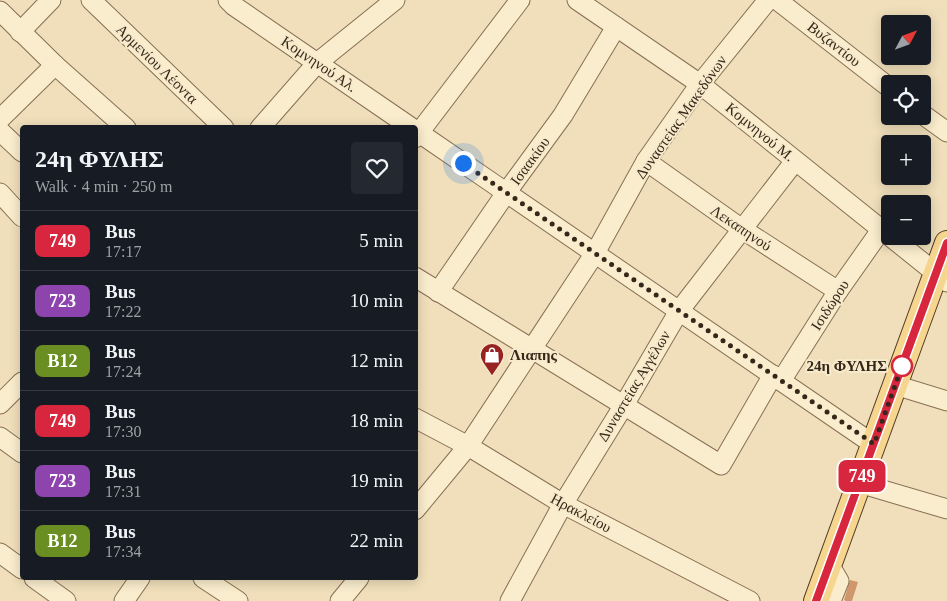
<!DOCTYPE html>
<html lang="en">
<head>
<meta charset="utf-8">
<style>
	body { margin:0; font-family:Georgia,serif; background:#242831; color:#f1f3f6; height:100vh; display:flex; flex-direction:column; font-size:19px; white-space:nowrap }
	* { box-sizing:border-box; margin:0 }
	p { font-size:16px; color:#9ea1a6 }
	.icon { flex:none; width:28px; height:28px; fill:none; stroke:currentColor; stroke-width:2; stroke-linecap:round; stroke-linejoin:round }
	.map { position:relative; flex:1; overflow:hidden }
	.drawer { position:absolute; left:20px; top:125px; width:398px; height:455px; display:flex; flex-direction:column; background:#171b24; border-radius:5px; box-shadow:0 2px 12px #0003 }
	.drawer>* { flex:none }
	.badge { padding:0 10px; border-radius:8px; font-size:18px; line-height:32px }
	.needle { width:32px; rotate:49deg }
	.buttons { position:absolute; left:881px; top:15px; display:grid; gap:10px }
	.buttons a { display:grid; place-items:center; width:50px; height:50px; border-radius:5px; background:#171b24; box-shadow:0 2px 12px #0003; font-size:25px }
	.you { position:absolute; width:25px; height:25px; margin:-12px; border:4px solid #fff; border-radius:50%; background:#1a73e8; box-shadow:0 0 0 8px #1a73e833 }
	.map>.badge { position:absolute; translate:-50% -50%; box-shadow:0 0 0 2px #fff }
	.round { display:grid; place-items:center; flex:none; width:52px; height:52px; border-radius:5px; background:#242831 }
	.overview { display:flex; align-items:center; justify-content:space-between; height:85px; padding:0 15px }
	h1 { font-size:24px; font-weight:800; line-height:38px }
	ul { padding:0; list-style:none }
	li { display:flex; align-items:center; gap:15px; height:60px; padding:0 15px; border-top:1px solid #363941 }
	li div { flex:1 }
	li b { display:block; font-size:19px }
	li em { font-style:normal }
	li .badge { min-width:55px; font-weight:700; text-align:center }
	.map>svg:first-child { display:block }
</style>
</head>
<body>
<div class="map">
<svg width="947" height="601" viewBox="0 0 947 601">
	<rect width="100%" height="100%" fill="#f0dfba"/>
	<!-- building -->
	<path fill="#d0966e" d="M850 580 858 582 852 601H846L844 600Z"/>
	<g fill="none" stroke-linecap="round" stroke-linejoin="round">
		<!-- minor casing -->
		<g stroke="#876f54" stroke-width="21">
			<g id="minor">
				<path d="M91 0 224 128"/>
				<path d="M228 0 234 6 412 128"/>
				<path d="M577 0 700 84 947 282"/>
				<path d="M777 0 890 88"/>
				<path d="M0 11 55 65 126 128"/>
				<path d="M20 32 51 0"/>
				<path d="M922 114 947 132"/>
				<path d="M0 119 55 65"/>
				<path d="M260 128 317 63 395 0"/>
				<path d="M415 130 873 444"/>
				<path d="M0 131 22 152"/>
				<path d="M415 138 520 0"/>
				<path d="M646 161 742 229 838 291"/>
				<path d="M0 193 22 217"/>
				<path d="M415 277 721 465 773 375"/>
				<path d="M438 292 506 193 563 115 616 27"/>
				<path d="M781 381 838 291 881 230"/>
				<path d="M895 385 947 401"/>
				<path d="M0 404 22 382"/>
				<path d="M415 418 468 446 563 504 750 601"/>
				<path d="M0 437 22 453"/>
				<path d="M859 483 947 509"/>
				<path d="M415 510 468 446 595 253 646 161 700 84 768 0"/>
				<path d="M0 553 22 569"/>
				<path d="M829 564 839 581 831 601"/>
				<path d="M34 578 66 601"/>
				<path d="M203 578 238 601"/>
				<path d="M124 601 140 578"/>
				<path d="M340 601 359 578"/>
				<path d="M510 601 563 504 624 405 679 311 795 161"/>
			</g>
		</g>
		<!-- major casing -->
		<g stroke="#543d29" stroke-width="26">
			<path id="major" d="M816 601 947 243"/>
		</g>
		<!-- minor -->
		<use href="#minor" stroke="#faedcd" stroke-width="19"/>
		<!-- major -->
		<use href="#major" stroke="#f6d68e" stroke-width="24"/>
	</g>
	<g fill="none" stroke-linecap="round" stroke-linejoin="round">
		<!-- line casing -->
		<g stroke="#fff" stroke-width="11">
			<path id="line" d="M816 601 947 243"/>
		</g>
		<!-- line -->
		<use href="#line" stroke="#d7263d" stroke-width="8"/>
		<!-- walk -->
		<path stroke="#35271a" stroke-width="5" stroke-dasharray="0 9" d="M463 163 874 444 902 366"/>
	</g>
	<!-- icons -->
	<defs>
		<g id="shop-pin" transform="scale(1.25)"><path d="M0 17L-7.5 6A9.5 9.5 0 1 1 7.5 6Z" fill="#982122" stroke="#f7eaca"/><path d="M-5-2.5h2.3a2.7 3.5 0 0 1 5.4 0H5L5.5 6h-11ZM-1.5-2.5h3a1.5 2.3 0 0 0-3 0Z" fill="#fff"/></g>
	</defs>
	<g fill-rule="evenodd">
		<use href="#shop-pin" x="492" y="355"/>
	</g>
	<!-- markers -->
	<circle fill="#fff" stroke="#d7263d" stroke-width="2.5" cx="902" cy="366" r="10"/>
	<g text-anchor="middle" stroke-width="4" stroke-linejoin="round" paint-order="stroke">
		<!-- street labels -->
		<g font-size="15" fill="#35271a" stroke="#f7eaca">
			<text transform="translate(834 44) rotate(38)" y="5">Βυζαντίου</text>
			<text transform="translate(157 64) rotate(44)" y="5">Αρμενίου Λέοντα</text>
			<text transform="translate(319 64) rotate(34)" y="5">Κομνηνού Αλ.</text>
			<text transform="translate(681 117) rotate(-55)" y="5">Δυναστείας Μακεδόνων</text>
			<text transform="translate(760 132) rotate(39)" y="5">Κομνηνού Μ.</text>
			<text transform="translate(530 161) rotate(-54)" y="5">Ισαακίου</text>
			<text transform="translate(741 228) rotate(34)" y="5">Λεκαπηνού</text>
			<text transform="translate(830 305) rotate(-57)" y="5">Ισιδώρου</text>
			<text transform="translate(634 386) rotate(-59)" y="5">Δυναστείας Αγγέλων</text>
			<text transform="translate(581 513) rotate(28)" y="5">Ηρακλείου</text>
		</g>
		<!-- poi labels -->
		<g font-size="15" font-weight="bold" fill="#35271a" stroke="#f7eaca" text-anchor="start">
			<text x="510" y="360">Λιαπης</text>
		</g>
		<!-- stop labels -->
		<g font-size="15" font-weight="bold" fill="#35271a" stroke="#f7eaca" text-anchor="end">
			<text x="887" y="371">24η ΦΥΛΗΣ</text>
		</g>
	</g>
</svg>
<div class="buttons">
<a><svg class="needle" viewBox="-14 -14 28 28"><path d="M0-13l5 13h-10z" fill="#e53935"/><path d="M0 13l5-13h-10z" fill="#9ea1a6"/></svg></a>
<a><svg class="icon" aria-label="locate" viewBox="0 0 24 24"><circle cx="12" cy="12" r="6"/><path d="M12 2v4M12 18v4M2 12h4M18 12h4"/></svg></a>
<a>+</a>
<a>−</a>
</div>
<div class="you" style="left:463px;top:163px"></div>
<b class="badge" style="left:862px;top:476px;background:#d7263d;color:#fff">749</b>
<section class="drawer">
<div class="overview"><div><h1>24η ΦΥΛΗΣ</h1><p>Walk · 4 min · 250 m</p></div><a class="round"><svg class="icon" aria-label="heart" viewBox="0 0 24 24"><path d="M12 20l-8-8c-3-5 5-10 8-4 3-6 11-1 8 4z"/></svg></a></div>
<ul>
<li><span class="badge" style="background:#d7263d;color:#fff">749</span><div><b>Bus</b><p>17:17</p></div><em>5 min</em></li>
<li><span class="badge" style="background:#8e44ad;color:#fff">723</span><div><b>Bus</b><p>17:22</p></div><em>10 min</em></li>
<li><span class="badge" style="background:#6b8e23;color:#fff">Β12</span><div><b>Bus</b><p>17:24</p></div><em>12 min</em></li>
<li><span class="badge" style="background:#d7263d;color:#fff">749</span><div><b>Bus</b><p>17:30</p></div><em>18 min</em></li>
<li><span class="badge" style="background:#8e44ad;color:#fff">723</span><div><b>Bus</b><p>17:31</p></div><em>19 min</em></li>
<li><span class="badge" style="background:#6b8e23;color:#fff">Β12</span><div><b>Bus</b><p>17:34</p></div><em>22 min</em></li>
</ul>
</section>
</div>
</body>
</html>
